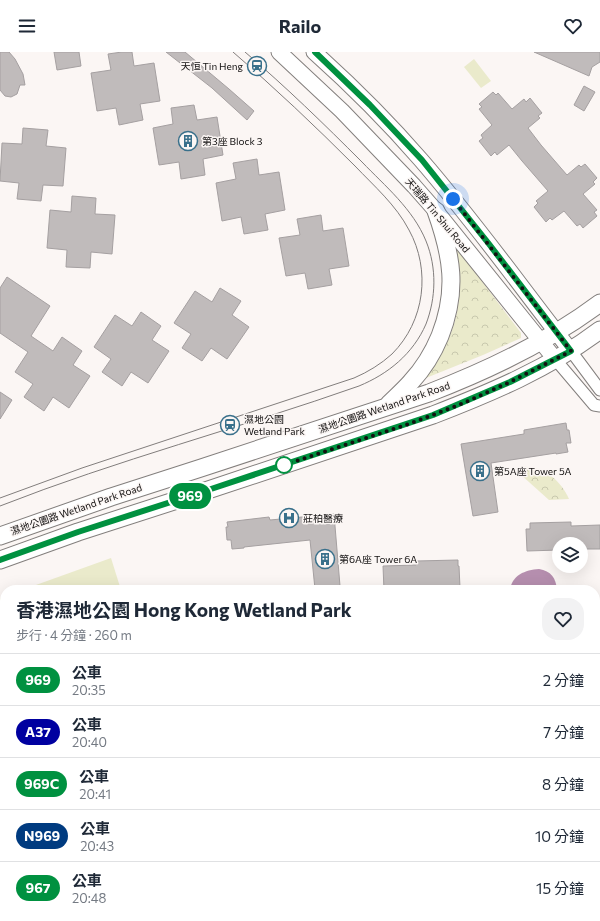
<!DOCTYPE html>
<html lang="zh-TW">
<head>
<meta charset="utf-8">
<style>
	body { margin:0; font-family:Commissioner,"Noto Sans TC",sans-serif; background:#f2f2f3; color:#1f2937; height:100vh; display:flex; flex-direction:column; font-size:15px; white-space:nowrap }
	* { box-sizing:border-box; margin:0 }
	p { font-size:13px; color:#747a83 }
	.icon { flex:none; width:22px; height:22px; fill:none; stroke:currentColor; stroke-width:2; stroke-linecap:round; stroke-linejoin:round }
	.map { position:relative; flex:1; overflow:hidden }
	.drawer { position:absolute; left:0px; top:533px; width:600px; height:336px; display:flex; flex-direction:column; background:#fff; border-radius:16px 16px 0 0; box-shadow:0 4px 16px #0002 }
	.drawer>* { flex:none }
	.badge { padding:0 8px; border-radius:13px; font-size:14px; line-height:26px }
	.fabs { position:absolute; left:552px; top:485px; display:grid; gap:8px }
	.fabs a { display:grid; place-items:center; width:36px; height:36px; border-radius:50%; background:#fff; box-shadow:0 4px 16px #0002; font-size:20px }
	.you { position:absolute; width:20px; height:20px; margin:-10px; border:3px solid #fff; border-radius:50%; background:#1a73e8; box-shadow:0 0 0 6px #1a73e833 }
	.map>.badge { position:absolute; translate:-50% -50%; box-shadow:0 0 0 2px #fff }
	.round { display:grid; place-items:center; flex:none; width:42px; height:42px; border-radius:16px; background:#f2f2f3 }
	.head { display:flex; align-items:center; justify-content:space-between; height:68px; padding:0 16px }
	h1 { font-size:19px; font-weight:700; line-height:30px }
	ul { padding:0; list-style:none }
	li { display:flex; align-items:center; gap:12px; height:52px; padding:0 16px; border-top:1px solid #e0e1e3 }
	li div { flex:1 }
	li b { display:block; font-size:15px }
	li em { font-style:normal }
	li .badge { min-width:44px; font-weight:700; text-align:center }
	header { display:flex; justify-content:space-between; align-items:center; height:52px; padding:0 16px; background:#fff; font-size:18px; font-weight:700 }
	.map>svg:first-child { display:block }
</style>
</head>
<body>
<header><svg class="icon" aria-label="menu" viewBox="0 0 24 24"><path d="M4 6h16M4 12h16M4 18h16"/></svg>Railo<svg class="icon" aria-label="heart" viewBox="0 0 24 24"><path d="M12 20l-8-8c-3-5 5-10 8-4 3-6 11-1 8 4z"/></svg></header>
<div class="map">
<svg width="600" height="869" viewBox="0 0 600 869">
	<defs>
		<pattern id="forest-crowns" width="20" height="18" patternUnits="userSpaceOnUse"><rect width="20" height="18" fill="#eaeacb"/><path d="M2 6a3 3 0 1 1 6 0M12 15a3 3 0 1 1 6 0" fill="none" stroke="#c8c8ad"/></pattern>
	</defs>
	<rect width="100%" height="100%" fill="#fbf6f4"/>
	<!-- green -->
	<g fill="#eaeacb">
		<path d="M474 7 491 29 481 36 464 15Z"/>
		<path d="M111 506 121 538H22Z"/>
		<path d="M5 544V661L0 654V546Z"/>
		<rect x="595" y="798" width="5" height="57"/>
	</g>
	<!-- forest -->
	<g fill="url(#forest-crowns)">
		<path d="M456 195 521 281V286L483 303 421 328C427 320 433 313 438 306 461 272 463 234 456 195Z"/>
		<path d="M519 415C542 413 560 427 569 447L549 448 520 422Z"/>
		<path d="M0 654 5 661V864H595V855H600V869H0Z"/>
	</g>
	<!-- water -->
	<g fill="#b58eae">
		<path d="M539 517C551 519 556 526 557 538H510C512 523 525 518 539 517Z"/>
		<path d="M420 864H457L458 869H416Z"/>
	</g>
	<!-- building -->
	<g fill="#c0bbbb" stroke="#a5a0a1">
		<path d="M0 0H9L15 7 23 22 25 33H20L17 42 11 45 5 44 0 38Z"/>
		<path d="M54 0H79L81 14 57 18Z"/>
		<path d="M122 0H132L134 14 154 11 160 49 140 52 143 68 119 73 116 56 97 59 91 21 111 18 108 2Z"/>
		<path d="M166 0H185L229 37 254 59 247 68 212 36Z"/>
		<path d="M534 0H600V10L592 15 589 24Z"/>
		<path d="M584 34 595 40 584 59 574 53Z"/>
		<path d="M493 40 496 43 498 41 512 57 524 47 526 50 530 46 542 61 538 64 540 66 528 76 541 93 567 123 579 113 581 115 585 112 597 126 593 130 595 132 583 142 597 158 594 160 597 164 583 176 580 172 577 174 564 159 552 168 550 166 546 170 534 155 538 151 536 149 548 139 522 109 509 93 497 103 495 100 491 104 479 89 483 86 481 83 492 73 479 57 482 55 479 52Z"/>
		<path d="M194 53 197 68 217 65 223 103 203 107 205 123 181 127 179 110 159 113 153 76 173 72 171 56Z"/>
		<path d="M23 76 48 78 46 94 66 96 63 134 43 133 41 149 17 147 19 131 0 129 2 91 22 92Z"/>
		<path d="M257 107 259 123 279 120 285 158 265 162 268 178 244 182 241 165 222 169 216 131 236 127 233 111Z"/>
		<path d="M72 144 96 146 95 162 115 163 112 202 91 200 90 216 66 215 67 198 47 196 50 158 71 160Z"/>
		<path d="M321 163 323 179 343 176 349 214 329 217 332 233 308 237 305 221 286 224 279 186 300 183 297 167Z"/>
		<path d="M7 225 50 254 31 284 53 299 62 285 82 299 73 313 90 324 69 356 53 345 44 359 24 345 33 332 15 320 28 300 0 281V236Z"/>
		<path d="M220 236 241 249 232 263 249 275 227 307 211 296 202 309 182 296 191 282 174 271 195 239 212 250Z"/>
		<path d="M141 260 161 274 152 288 169 299 148 331 131 320 122 334 102 320 111 307 94 295 115 263 132 274Z"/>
		<path d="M0 340 12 348 0 367Z"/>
		<path d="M566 371 567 378H569L571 391H566L568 400 556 402V401L491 411 498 460 473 464 461 392 524 382V378Z"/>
		<path d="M334 462 340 534 315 537 310 488 244 495V496L232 497 231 488H227L226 475H228L227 470 269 465 270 468Z"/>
		<path d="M571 470V474L600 473V497H581V492H559V498L527 499 526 477H530V471Z"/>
		<path d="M458 508V514H459L460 536 384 538 383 514 416 513V509Z"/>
	</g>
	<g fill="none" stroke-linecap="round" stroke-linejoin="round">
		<!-- street casing -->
		<g stroke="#837f7d" stroke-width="13">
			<g id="street">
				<path d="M571 299 600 338"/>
				<path d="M555 307 594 353 600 354"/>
			</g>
		</g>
		<!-- secondary casing -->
		<g stroke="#837f7d" stroke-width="17">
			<g id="secondary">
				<path d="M279 0 342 59 414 134 436 159 555 307"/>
				<path d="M314 0C352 34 388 70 421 108 474 169 521 235 571 299"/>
			</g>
		</g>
		<!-- primary casing -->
		<g stroke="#837f7d" stroke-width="19">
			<g id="primary">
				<path d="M389 352C396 345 404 338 411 330 423 317 433 301 440 284 458 238 452 204 436 159"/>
				<path d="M0 484 111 445 201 416 429 341C489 318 548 290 600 251"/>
				<path d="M0 508 78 480 208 438 433 363C490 341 550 316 600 278"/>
			</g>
		</g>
		<!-- street -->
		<use href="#street" stroke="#fff" stroke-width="11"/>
		<!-- secondary -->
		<use href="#secondary" stroke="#fff" stroke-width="15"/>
		<!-- primary -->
		<use href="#primary" stroke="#fff" stroke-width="17"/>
		<!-- tram -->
		<g stroke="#817d7c" stroke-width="1">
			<path d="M0 446 82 416 354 326C368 320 381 312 392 302 425 269 431 218 409 178 396 153 374 134 355 114 315 74 275 36 233 0"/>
			<path d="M0 454C117 408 240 376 359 334 388 322 413 302 426 272 436 246 437 216 426 189 413 157 385 134 362 110 324 72 286 35 245 0"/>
		</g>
	</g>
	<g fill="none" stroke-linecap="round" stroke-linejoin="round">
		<!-- line casing -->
		<g stroke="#fff" stroke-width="9">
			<path id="line" d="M0 508 78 480 208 438 433 363 510 330 571 299 489 192 422 108 370 53 315 0"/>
		</g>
		<!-- line -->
		<use href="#line" stroke="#009140" stroke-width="6"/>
		<!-- walk -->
		<path stroke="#131111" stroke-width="4" stroke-dasharray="0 7.2" d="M284 413 406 373 459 353 510 330 571 299 453 147"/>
	</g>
	<!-- icons -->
	<defs>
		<g id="station-ring" transform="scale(1)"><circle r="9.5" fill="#fbf6f4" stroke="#39708b" stroke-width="1.5"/><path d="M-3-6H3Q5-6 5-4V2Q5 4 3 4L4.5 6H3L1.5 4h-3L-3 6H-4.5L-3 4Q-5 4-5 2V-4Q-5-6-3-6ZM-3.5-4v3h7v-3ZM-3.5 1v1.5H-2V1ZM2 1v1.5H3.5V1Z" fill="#39708b"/></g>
		<g id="building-ring" transform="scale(1)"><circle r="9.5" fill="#fbf6f4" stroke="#39708b" stroke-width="1.5"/><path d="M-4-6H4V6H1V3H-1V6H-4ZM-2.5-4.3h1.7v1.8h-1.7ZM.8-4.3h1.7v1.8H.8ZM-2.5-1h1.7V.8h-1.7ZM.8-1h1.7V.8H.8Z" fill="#39708b"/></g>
		<g id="hospital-ring" transform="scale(1)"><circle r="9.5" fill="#fbf6f4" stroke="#39708b" stroke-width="1.5"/><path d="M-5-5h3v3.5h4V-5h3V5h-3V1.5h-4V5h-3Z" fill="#39708b"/></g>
	</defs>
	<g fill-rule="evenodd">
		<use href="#station-ring" x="257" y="14"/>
		<use href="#building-ring" x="188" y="89"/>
		<use href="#station-ring" x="230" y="373"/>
		<use href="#building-ring" x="480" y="419"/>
		<use href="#hospital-ring" x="289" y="466"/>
		<use href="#building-ring" x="325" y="507"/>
	</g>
	<!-- markers -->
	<circle fill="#fff" stroke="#009140" stroke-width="2" cx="284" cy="413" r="8"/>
	<g text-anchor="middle" stroke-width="3" stroke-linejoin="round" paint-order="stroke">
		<!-- poi labels -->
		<g font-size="10" fill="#131111" stroke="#fbf6f4" text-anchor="start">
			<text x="243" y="18" text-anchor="end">天恒 Tin Heng</text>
			<text x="202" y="93">第3座 Block 3</text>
			<text x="244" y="371">濕地公園<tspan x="244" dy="12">Wetland Park</tspan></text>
			<text x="494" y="423">第5A座 Tower 5A</text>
			<text x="303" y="470">莊柏醫療</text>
			<text x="339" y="511">第6A座 Tower 6A</text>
		</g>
		<!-- street labels -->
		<g font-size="10" fill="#131111" stroke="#fbf6f4">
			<text transform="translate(438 163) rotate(50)" y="4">天瑞路 Tin Shui Road</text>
			<text transform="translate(384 355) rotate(-19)" y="4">濕地公園路 Wetland Park Road</text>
			<text transform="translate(76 457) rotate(-19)" y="4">濕地公園路 Wetland Park Road</text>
		</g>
	</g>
</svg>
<div class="fabs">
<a><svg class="icon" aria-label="layers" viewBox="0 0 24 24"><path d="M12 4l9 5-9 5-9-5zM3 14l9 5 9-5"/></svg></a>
</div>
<div class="you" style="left:453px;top:147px"></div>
<b class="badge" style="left:190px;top:444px;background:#009140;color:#fff">969</b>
<section class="drawer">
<div class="head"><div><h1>香港濕地公園 Hong Kong Wetland Park</h1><p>步行 · 4 分鐘 · 260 m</p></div><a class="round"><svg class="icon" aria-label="heart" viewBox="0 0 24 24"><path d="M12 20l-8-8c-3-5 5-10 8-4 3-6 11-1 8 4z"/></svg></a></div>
<ul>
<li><span class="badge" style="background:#009140;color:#fff">969</span><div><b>公車</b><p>20:35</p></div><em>2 分鐘</em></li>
<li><span class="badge" style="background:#0000a0;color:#fff">A37</span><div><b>公車</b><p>20:40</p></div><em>7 分鐘</em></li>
<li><span class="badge" style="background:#009140;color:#fff">969C</span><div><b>公車</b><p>20:41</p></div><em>8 分鐘</em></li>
<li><span class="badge" style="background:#003b80;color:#fff">N969</span><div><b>公車</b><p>20:43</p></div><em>10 分鐘</em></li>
<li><span class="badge" style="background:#009140;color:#fff">967</span><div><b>公車</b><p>20:48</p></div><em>15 分鐘</em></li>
</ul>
</section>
</div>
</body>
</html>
